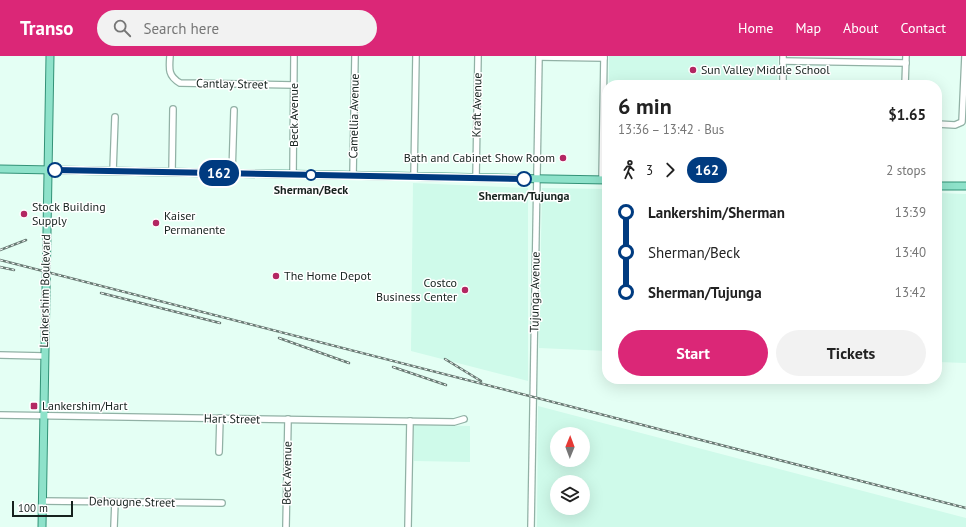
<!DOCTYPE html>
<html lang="en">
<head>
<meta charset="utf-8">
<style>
	body { margin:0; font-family:"PT Sans",sans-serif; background:#f2f2f2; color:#222; height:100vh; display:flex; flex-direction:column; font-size:15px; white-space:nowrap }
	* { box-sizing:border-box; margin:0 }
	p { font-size:13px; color:#767676 }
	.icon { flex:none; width:22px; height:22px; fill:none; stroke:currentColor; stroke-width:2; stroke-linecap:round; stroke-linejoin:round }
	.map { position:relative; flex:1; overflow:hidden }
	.drawer { position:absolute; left:602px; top:24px; width:340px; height:304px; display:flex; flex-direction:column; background:#fff; border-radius:16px; box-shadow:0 4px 16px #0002 }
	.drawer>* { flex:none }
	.badge { padding:0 8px; border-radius:13px; font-size:14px; line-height:26px }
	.needle { width:26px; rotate:1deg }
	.buttons { position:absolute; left:550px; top:371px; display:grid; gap:8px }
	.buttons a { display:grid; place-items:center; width:40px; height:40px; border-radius:50%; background:#fff; box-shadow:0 4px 16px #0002; font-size:20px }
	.scale { position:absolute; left:12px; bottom:10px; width:61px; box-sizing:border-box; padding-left:4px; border:2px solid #16221e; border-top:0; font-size:11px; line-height:14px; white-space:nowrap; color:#16221e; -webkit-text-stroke:3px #fff; paint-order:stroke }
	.map>.badge { position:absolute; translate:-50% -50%; box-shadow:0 0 0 2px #fff }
	.legs { display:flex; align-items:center; gap:6px; height:44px; padding:0 16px; font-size:13px }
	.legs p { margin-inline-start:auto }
	.head { display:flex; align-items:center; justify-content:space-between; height:68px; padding:0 16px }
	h1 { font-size:22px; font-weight:800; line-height:30px }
	.action { display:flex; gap:8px; margin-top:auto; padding:8px 16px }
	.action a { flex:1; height:46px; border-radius:24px; background:#db2777; color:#fff; font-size:16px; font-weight:800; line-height:46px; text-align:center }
	.action a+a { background:#f2f2f2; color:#222 }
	ul { padding:0 16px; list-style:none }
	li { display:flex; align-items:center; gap:14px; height:40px; font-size:15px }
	li i { display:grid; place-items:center; width:6px; height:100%; margin:0 5px; background:currentColor }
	li i::after { content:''; width:10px; height:10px; margin:-5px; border:3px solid; border-radius:50%; background:#fff }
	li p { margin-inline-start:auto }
	li:first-child i { background:linear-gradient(#0000 50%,currentColor 0) }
	li:last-child i { background:linear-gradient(currentColor 50%,#0000 0) }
	header { display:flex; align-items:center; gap:24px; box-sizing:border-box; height:56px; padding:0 20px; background:#db2777; color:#fff }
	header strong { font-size:19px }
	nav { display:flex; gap:22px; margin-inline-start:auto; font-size:14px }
	.search { width:280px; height:36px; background:#f2f2f2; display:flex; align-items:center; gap:10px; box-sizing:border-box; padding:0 14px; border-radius:22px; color:#767676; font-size:15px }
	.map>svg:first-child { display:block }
</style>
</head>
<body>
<header>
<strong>Transo</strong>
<div class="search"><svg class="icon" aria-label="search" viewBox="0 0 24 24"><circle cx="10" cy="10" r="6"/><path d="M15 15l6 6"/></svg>Search here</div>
<nav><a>Home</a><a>Map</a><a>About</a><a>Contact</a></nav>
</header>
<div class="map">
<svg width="966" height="471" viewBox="0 0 966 471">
	<rect width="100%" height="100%" fill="#e4fff4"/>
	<!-- built -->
	<g fill="#cffaea" fill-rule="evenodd">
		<path d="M609 0H778L777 29H609Z"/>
		<path d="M413 127 528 132V325L411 295Z"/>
		<path d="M542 132 607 133V295L539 292Z"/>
		<path d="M937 137 966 138V307L937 306Z"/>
		<path d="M538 350 966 462V471H537ZM557 378H583V404H557ZM557 426H583V452H557Z"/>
		<path d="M414 369 470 370V406L414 405Z"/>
	</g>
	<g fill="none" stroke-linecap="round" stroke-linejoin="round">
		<!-- minor casing -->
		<g stroke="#91b1a5" stroke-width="8">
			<g id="minor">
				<path d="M170 0C169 13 168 20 180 27L294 29"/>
				<path d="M539 1 604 2"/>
				<path d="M783 5 906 7"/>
				<path d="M783 29V0"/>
				<path d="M905 29 906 0"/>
				<path d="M937 68 955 69 962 66 965 0"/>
				<path d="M113 115 115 61"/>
				<path d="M172 116 173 53"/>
				<path d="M232 118 234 54"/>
				<path d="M293 119 294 0"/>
				<path d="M353 120 355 0"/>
				<path d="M414 121 416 0"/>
				<path d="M476 122 478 0"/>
				<path d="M602 124 604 0"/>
				<path d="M0 299 44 300"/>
				<path d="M0 359 454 366 464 363"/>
				<path d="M219 396 220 362"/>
				<path d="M42 445 222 447"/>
				<path d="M114 471 115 446"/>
				<path d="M286 471 288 363"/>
				<path d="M408 471 410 365"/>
				<path d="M531 471 539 0"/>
			</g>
		</g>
		<!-- major casing -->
		<g stroke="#339277" stroke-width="9">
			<g id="major">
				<path d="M0 113 607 124"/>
				<path d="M937 130H966"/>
				<path d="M42 471 50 0"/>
			</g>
		</g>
		<!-- minor -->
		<use href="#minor" stroke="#fff" stroke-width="5.5"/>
		<!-- major -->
		<use href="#major" stroke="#8ee2ca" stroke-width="7"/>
		<!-- rail casing -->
		<g stroke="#687a73" stroke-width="2.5">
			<g id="rail">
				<path d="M0 194 26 184"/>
				<path d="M0 204 966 452"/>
				<path d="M0 211 14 214"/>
				<path d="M101 237 220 267"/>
				<path d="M279 282 349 307"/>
				<path d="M445 303 481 325"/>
				<path d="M393 311 446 329"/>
			</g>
		</g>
		<!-- rail -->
		<use href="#rail" stroke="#fff" stroke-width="1" stroke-dasharray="3" stroke-linecap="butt"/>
	</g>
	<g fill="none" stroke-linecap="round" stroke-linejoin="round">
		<!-- line-1 casing -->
		<g stroke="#fff" stroke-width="9">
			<path id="line-1" d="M55 114 524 123"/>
		</g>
		<!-- line-1 -->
		<use href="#line-1" stroke="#003b80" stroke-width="6"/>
	</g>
	<!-- markers -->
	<g fill="#b32762" stroke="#fff" stroke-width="1.5">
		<circle cx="693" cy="14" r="4"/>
		<circle cx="563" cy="102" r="4"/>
		<circle cx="24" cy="158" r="4"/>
		<circle cx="156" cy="167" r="4"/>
		<circle cx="276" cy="220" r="4"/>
		<circle cx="465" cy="234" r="4"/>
		<rect x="30" y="346" width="8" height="8" rx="2"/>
	</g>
	<g fill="#fff" stroke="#003b80" stroke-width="2">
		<circle cx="55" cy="114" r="7"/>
		<circle cx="311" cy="119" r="5"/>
		<circle cx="524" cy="123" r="7"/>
	</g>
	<g text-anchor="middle" stroke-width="3" stroke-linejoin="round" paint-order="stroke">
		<!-- poi labels -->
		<g font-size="12" fill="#16221e" stroke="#fff" text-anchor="start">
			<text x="701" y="18">Sun Valley Middle School</text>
			<text x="555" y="106" text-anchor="end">Bath and Cabinet Show Room</text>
			<text x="32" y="155">Stock Building<tspan x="32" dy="14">Supply</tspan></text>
			<text x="164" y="164">Kaiser<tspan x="164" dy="14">Permanente</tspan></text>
			<text x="284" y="224">The Home Depot</text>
			<text x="457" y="231" text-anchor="end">Costco<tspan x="457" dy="14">Business Center</tspan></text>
			<text x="42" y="354">Lankershim/Hart</text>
		</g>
		<!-- street labels -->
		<g font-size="12" fill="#16221e" stroke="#fff">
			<text transform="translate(232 28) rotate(1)" y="4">Cantlay Street</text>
			<text transform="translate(477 49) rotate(-89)" y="4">Kraft Avenue</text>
			<text transform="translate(294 59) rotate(-90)" y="4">Beck Avenue</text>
			<text transform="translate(354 60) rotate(-89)" y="4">Camellia Avenue</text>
			<text transform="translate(45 235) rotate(-89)" y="4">Lankershim Boulevard</text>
			<text transform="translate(535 236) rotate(-89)" y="4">Tujunga Avenue</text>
			<text transform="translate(232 363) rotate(1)" y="4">Hart Street</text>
			<text transform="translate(287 417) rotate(-89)" y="4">Beck Avenue</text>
			<text transform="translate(132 446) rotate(1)" y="4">Dehougne Street</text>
		</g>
		<!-- stop labels -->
		<g font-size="12" font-weight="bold" fill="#16221e" stroke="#fff">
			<text x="311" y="138">Sherman/Beck</text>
			<text x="524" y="144">Sherman/Tujunga</text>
		</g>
	</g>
</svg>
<div class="buttons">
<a><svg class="needle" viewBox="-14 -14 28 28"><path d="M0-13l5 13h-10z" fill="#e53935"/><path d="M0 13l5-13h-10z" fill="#767676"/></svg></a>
<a><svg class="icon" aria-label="layers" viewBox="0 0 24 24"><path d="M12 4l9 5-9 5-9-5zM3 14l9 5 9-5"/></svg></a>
</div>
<div class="scale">100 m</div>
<b class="badge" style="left:219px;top:117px;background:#003b80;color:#fff">162</b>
<section class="drawer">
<div class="head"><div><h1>6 min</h1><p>13:36 – 13:42 · Bus</p></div><b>$1.65</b></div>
<div class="legs"><svg class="icon" aria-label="walk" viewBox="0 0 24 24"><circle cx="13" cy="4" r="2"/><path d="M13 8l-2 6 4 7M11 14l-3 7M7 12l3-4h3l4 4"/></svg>3<svg class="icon" aria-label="forward" viewBox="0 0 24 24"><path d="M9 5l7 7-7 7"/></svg><b class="badge" style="background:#003b80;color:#fff">162</b><p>2 stops</p></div>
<ul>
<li><i style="color:#003b80"></i><b>Lankershim/Sherman</b><p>13:39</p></li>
<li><i style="color:#003b80"></i><span>Sherman/Beck</span><p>13:40</p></li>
<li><i style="color:#003b80"></i><b>Sherman/Tujunga</b><p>13:42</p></li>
</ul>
<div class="action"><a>Start</a><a>Tickets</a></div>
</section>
</div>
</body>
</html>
